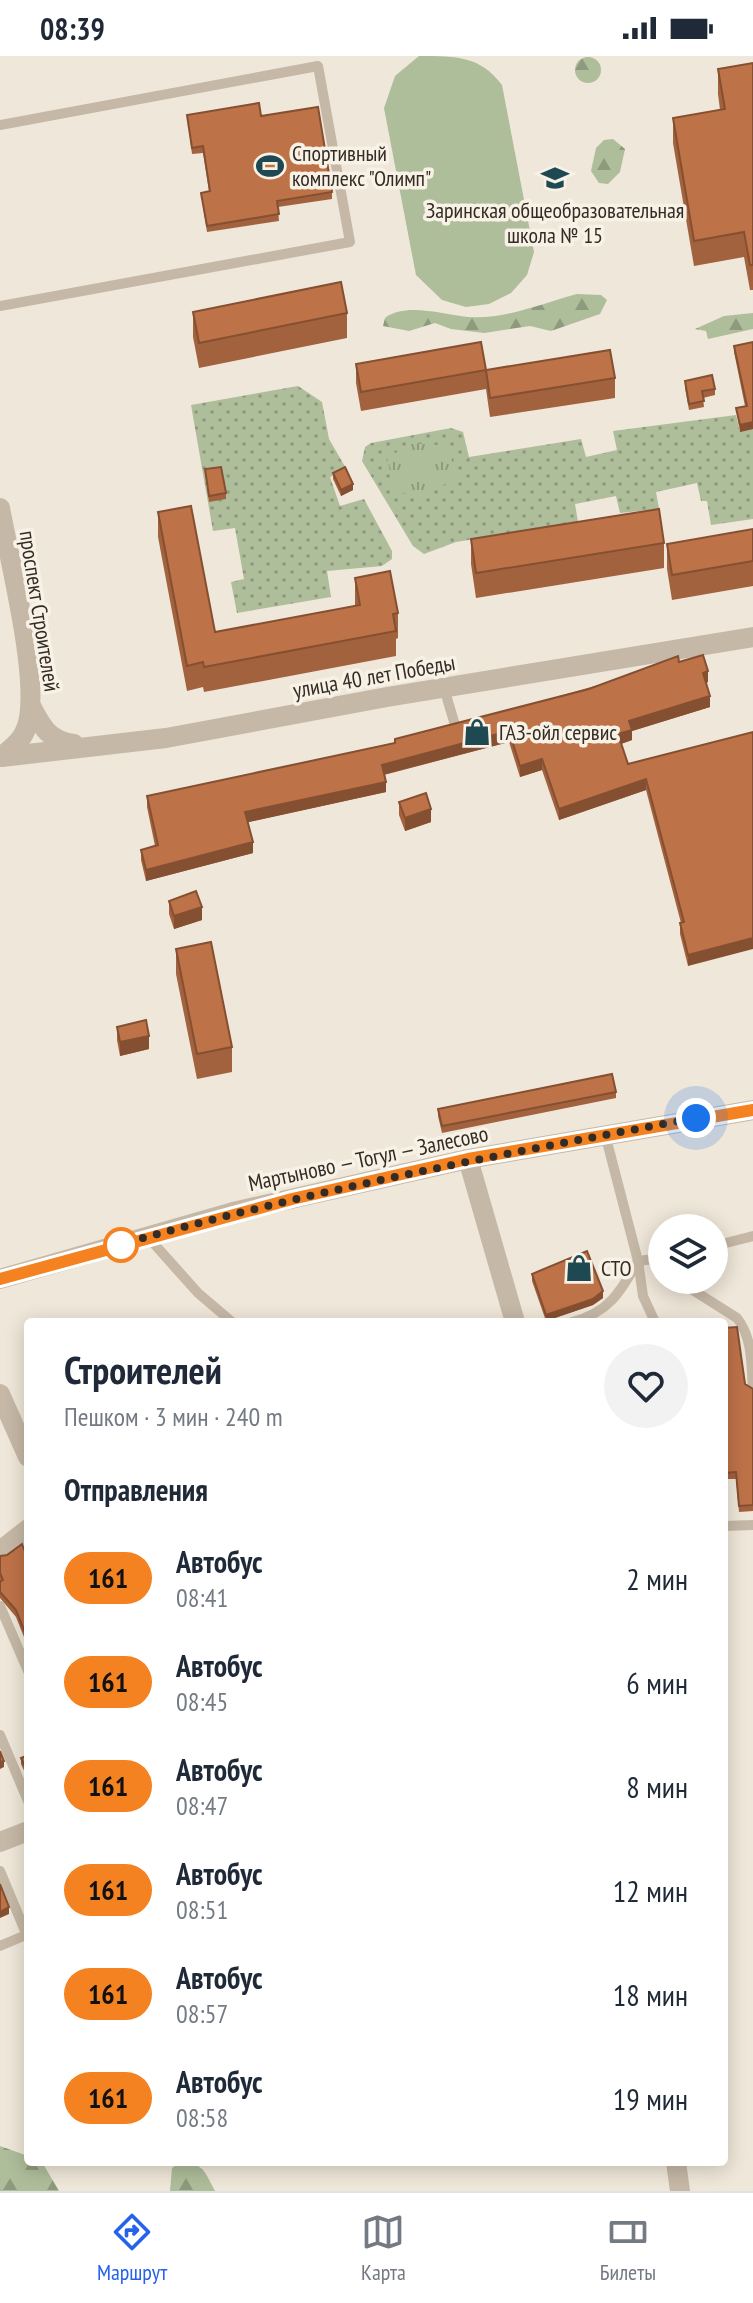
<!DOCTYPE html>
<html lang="ru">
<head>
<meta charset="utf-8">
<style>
	body { margin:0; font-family:"PT Sans Narrow",sans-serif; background:#f2f2f3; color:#1f2937; height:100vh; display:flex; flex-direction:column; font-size:30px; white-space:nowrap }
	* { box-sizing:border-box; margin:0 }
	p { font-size:26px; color:#747a83 }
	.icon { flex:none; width:44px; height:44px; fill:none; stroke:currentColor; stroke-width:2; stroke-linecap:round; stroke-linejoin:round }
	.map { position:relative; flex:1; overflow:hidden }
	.panel { position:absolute; left:24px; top:1262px; width:704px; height:848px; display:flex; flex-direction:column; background:#fff; border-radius:8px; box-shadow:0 4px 20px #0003 }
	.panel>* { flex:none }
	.badge { padding:0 16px; border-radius:26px; font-size:28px; line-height:52px }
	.buttons { position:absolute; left:648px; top:1158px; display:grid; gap:16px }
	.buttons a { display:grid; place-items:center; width:80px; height:80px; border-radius:50%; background:#fff; box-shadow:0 4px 20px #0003; font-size:40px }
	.you { position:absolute; width:40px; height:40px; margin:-20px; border:6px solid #fff; border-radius:50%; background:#1a73e8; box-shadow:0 0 0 12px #1a73e833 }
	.map>.badge { position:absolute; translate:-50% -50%; box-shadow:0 0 0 4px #fff }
	h2 { padding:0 40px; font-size:30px; line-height:72px }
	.round { display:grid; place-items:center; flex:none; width:84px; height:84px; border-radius:42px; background:#f2f2f3 }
	.head { display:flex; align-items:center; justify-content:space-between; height:136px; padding:0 40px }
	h1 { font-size:38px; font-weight:800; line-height:60px }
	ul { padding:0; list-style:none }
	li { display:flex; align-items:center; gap:24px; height:104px; padding:0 40px }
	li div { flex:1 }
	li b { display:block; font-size:30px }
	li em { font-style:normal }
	li .badge { min-width:88px; font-weight:700; text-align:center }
	.status { display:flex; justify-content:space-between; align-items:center; height:56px; padding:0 40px; background:#fff; direction:ltr }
	.status svg { height:22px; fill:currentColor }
	.tab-bar { display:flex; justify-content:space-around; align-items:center; height:112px; border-top:2px solid #e0e1e3; background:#fff; font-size:22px; color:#747a83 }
	.tab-bar a { display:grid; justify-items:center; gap:4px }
	.tab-bar .active { color:#2563eb }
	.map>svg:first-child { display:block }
</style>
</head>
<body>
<div class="status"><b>08:39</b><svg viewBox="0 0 49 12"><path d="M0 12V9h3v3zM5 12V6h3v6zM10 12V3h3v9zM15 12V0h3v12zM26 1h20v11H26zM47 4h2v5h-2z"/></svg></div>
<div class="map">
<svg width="753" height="2135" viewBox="0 0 753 2135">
	<defs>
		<pattern id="grass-dots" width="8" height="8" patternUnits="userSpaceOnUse" patternTransform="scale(2)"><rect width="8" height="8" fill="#aebd9a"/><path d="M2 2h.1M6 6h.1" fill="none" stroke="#8e9a7d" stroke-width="1.8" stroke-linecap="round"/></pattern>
		<pattern id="forest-firs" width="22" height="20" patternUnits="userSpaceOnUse" patternTransform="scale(2)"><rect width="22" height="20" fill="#aebd9a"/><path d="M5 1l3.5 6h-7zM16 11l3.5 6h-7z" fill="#8e9a7d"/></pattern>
		<pattern id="park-tufts" width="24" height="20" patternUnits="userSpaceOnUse" patternTransform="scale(2)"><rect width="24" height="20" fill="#aebd9a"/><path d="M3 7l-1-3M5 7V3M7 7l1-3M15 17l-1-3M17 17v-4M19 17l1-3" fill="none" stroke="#8e9a7d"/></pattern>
	</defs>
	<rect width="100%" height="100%" fill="#efe7d9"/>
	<!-- grass -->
	<g fill="url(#grass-dots)">
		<path d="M298 330 322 346 329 383 347 414 330 421 340 450 364 443 392 495V503L382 510 327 515 331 541 237 557 231 526 244 523 235 472 213 475 191 349Z"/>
		<path d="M736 359 740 376 753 373V463L711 469 707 445H701L697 427 656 436 659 453 620 457 616 440 575 448 578 466 456 486 424 498 413 490 362 405 365 391 371 387 451 372 463 376 469 401 581 383 586 401 617 394 613 375Z"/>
	</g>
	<!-- forest -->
	<g fill="url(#forest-firs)">
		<circle cx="588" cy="14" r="13"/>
		<path d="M613 83 625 93 620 116 608 128 599 127 591 115 596 92 604 84Z"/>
		<path d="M577 238 601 239 607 244 600 258 551 275 530 270 484 277 451 273 435 267 409 275 383 270 385 262C406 246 444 259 468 261 504 264 543 247 577 238Z"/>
		<path d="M753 257V273L708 283 706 275 695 273 724 260Z"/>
		<path d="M0 2090 28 2100V2106H42L59 2135H0Z"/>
		<path d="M180 2106C203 2106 205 2116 215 2135H170L172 2112Z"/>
	</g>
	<!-- park -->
	<path fill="url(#park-tufts)" d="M412 387 449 390 455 422 427 439 395 436 387 402Z"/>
	<!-- pitch -->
	<path fill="#aebd9a" d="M419 0C457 0 480 0 502 29L534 196 527 219 511 237 489 248 466 251 442 244 416 219 384 52 395 20Z"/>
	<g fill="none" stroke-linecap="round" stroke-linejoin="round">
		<!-- service -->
		<g stroke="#c6b8a6" stroke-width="10">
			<path d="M0 69 318 10 350 186 0 250"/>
			<path d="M444 632 455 669"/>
			<path d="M605 1078 638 1205 662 1202"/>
			<path d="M148 1181 198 1237 232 1266"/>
			<path d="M714 1190 753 1180"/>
			<path d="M638 1205 643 1240 655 1266"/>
			<path d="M677 1224 737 1262C753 1282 751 1309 753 1333"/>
			<path d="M572 1266C608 1257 620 1237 638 1205"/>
			<path d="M724 1470 753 1469"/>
			<path d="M0 1550 28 1615"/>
			<path d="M0 1679 28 1745"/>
			<path d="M0 1815 28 1882"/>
			<path d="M0 1890 26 1879"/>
		</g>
		<!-- minor -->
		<g stroke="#c6b8a6" stroke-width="20">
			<path d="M31 650C42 671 49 685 74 688"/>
			<path d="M2 701 166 682 387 641 753 581"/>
			<path d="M0 1338 28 1401"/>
			<path d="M0 1495 28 1473"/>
			<path d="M0 1786 28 1775"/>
		</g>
		<!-- tertiary -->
		<g stroke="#c6b8a6" stroke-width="20">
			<path d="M0 452C9 502 41 626 27 670 23 684 12 693 0 701"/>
			<path d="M468 1103 515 1266"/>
			<path d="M0 1223 233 1156 468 1103 753 1054"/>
			<path d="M676 2106 680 2135"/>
		</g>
	</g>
	<!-- wall -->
	<g fill="#a3623e">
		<path d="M753 7V234H750L744 201 694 210 673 87V62L720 54 718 38V13Z"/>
		<path d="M187 59 261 60 332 136V143L278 151 279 165 207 176 201 137 209 135 203 97 192 98Z"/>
		<path d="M193 256 347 257V282L199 312 193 281Z"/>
		<path d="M734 290 753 373 740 376 736 352 745 350 734 296Z"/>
		<path d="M356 308 486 314 615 322V342L490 361 486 333 361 355 356 327Z"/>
		<path d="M685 325 715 333V339L703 342 704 351 689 354 685 332Z"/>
		<path d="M205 413 226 437V443L209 446Z"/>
		<path d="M333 417 353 434 341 440 333 423Z"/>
		<path d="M158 456 215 576 355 550V522L398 557V582L396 583V600L204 636 203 631 187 635 158 481Z"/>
		<path d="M753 473V530L672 544 667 513V488Z"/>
		<path d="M471 483 664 487V512L476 542 471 508Z"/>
		<path d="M679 606 708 626 706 627 710 651 632 675V684L621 688 628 708 753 676 688 910 680 878V867H681L646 734 559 764 542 714 520 721 509 686 384 719 386 736 248 766 253 797 146 825 141 804V794L155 790 147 751V740L395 687Z"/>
		<path d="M399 746 431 766 405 775 399 759Z"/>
		<path d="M169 845 202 864 174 873 169 858Z"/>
		<path d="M176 893 232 991V1016L197 1023 176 918Z"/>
		<path d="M117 971 149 993 120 1000 117 984Z"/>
		<path d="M616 1036V1042L442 1077 438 1060V1053Z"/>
		<path d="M532 1218 603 1242 593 1249 546 1265 532 1225Z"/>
		<path d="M724 1272 745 1328 753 1333V1455L739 1456 736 1423H724Z"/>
		<path d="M0 1500 28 1503V1591L16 1561 0 1542Z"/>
		<path d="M28 1699V1723L21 1708V1702Z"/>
	</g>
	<!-- shaded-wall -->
	<g fill="#855032">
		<path d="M753 366V373L740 376V369Z"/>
		<path d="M353 428V434L341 440V434Z"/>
		<path d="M708 615V626L703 628V617Z"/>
		<path d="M710 640V651L632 675V684L618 689V678L629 665Z"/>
		<path d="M509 675V686L382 719V709Z"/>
		<path d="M542 703V714L520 721V710Z"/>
		<path d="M646 723V734L559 764V753Z"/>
		<path d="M386 726V736L245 767V756Z"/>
		<path d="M431 753V766L405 775V762Z"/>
		<path d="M253 786V797L146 825V814Z"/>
		<path d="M202 851V864L174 873V860Z"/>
		<path d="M753 882V893L688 910V899Z"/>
		<path d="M149 980V993L120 1000V986Z"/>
		<path d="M603 1235V1242L593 1249 546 1265V1259Z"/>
		<path d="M4 1705V1711L0 1713V1706Z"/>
		<path d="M9 1851V1858L0 1862V1856Z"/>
	</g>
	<!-- building -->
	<g fill="#be7248" stroke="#855032" stroke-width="2">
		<path d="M753 7V209H750L744 176 694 185 673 62 725 53 718 13Z"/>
		<path d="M259 47 261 60 318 51 332 136 277 145 279 158 207 170 201 137 210 135 203 90 192 92 187 59Z"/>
		<path d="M341 226 347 257 199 287 193 256Z"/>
		<path d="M481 286 486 314 361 336 356 308Z"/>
		<path d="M753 286V366L740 369 736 352 747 350 734 290Z"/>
		<path d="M610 294 615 322 490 342 486 314Z"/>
		<path d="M712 319 715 333 702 335 704 345 689 348 685 325Z"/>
		<path d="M221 411 226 437 209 440 205 413Z"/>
		<path d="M345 411 353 428 341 434 333 417Z"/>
		<path d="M191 450 215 576 360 549 355 522 390 515 398 557 393 558 396 575 204 611 203 606 187 610 158 456Z"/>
		<path d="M659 453 664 487 476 517 471 483Z"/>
		<path d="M753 473V505L672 519 667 488Z"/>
		<path d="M703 599 708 615 703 617 710 640 629 665 632 674 618 678 628 708 753 676V882L688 899 680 867 684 866 646 723 559 753 542 703 520 710 509 675 382 709 386 726 245 756 253 786 146 814 141 794 158 789 147 740 395 687V683L589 633 678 600 679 606Z"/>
		<path d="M426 737 431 753 405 762 399 746Z"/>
		<path d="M196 835 202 851 174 860 169 845Z"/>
		<path d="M211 886 232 991 197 998 176 893Z"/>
		<path d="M146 964 149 980 120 986 117 971Z"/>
		<path d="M612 1018 616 1036 442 1070 438 1053Z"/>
		<path d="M587 1195 603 1235 593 1243 546 1259 532 1218Z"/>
		<path d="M737 1271 745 1328 753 1333V1449L739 1450 736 1416 724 1417V1272Z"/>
		<path d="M22 1488 28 1503V1584L16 1554 0 1536V1526L3 1524 0 1517V1500L7 1499Z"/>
		<path d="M0 1695 4 1705 0 1706Z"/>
		<path d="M28 1699V1717L21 1702Z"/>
		<path d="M0 1828 9 1851 0 1856Z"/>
	</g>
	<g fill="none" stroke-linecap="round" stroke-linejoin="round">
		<!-- line casing -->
		<g stroke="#fff" stroke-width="18">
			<path id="line" d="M0 1223 292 1143 468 1103 753 1054"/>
		</g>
		<!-- line -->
		<use href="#line" stroke="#f58220" stroke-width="12"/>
		<!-- walk -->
		<path stroke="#332c26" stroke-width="8" stroke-dasharray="0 14.4" d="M121 1189H118C309 1135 501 1098 696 1062"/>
	</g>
	<!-- icons -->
	<defs>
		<g id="stadium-bare" transform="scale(2.16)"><path d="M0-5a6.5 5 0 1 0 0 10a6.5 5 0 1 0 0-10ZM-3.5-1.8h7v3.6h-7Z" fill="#1f4952" stroke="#f8f1e5" stroke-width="2.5" paint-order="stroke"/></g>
		<g id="school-bare" transform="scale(2.16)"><path d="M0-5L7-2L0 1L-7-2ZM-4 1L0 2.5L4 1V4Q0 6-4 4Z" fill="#1f4952" stroke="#f8f1e5" stroke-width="2.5" paint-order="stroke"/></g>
		<g id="shop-bare" transform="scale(2.16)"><path d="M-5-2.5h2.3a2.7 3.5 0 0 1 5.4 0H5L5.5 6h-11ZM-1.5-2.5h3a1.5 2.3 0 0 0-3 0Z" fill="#1f4952" stroke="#f8f1e5" stroke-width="2.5" paint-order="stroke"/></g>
	</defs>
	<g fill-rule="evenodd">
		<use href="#stadium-bare" x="270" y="110"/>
		<use href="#school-bare" x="555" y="122"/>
		<use href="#shop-bare" x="477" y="676"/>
		<use href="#shop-bare" x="579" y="1212"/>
	</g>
	<!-- markers -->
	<circle fill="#fff" stroke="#f58220" stroke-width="4" cx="121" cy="1189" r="16"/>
	<g text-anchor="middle" stroke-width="7" stroke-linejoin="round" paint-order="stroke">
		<!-- poi labels -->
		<g font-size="22" fill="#332c26" stroke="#f8f1e5" text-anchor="start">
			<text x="292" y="105">Спортивный<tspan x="292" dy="25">комплекс "Олимп"</tspan></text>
			<text x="555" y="162" text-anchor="middle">Заринская общеобразовательная<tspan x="555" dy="25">школа № 15</tspan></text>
			<text x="499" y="684">ГАЗ-ойл сервис</text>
			<text x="601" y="1220">СТО</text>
		</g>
		<!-- street labels -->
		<g font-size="22" fill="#332c26" stroke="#f8f1e5">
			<text transform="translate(40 555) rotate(81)" y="8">проспект Строителей</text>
			<text transform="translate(374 620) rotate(-10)" y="8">улица 40 лет Победы</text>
			<text transform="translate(368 1102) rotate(-12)" y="8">Мартыново — Тогул — Залесово</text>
		</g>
	</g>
</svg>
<div class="buttons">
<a><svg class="icon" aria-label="layers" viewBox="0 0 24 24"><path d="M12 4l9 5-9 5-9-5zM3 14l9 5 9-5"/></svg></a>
</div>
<div class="you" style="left:696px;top:1062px"></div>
<section class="panel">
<div class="head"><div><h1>Строителей</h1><p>Пешком · 3 мин · 240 m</p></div><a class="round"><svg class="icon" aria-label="heart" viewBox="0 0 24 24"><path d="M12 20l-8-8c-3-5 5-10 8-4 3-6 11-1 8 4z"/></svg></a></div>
<h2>Отправления</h2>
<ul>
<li><span class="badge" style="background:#f58220;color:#111">161</span><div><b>Автобус</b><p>08:41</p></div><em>2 мин</em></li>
<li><span class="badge" style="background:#f58220;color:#111">161</span><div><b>Автобус</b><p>08:45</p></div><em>6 мин</em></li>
<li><span class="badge" style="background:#f58220;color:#111">161</span><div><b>Автобус</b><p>08:47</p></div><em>8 мин</em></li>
<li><span class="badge" style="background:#f58220;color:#111">161</span><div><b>Автобус</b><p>08:51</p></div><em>12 мин</em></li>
<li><span class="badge" style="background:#f58220;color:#111">161</span><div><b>Автобус</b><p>08:57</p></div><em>18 мин</em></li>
<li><span class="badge" style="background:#f58220;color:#111">161</span><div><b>Автобус</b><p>08:58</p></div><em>19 мин</em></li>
</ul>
</section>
</div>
<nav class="tab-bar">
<a class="active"><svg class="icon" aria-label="directions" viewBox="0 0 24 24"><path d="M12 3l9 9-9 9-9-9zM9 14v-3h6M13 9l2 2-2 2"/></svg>Маршрут</a>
<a><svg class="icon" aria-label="map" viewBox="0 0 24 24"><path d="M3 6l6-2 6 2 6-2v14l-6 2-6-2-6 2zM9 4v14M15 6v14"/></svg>Карта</a>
<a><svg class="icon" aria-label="tickets" viewBox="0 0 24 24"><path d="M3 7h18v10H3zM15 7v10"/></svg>Билеты</a>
</nav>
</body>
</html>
